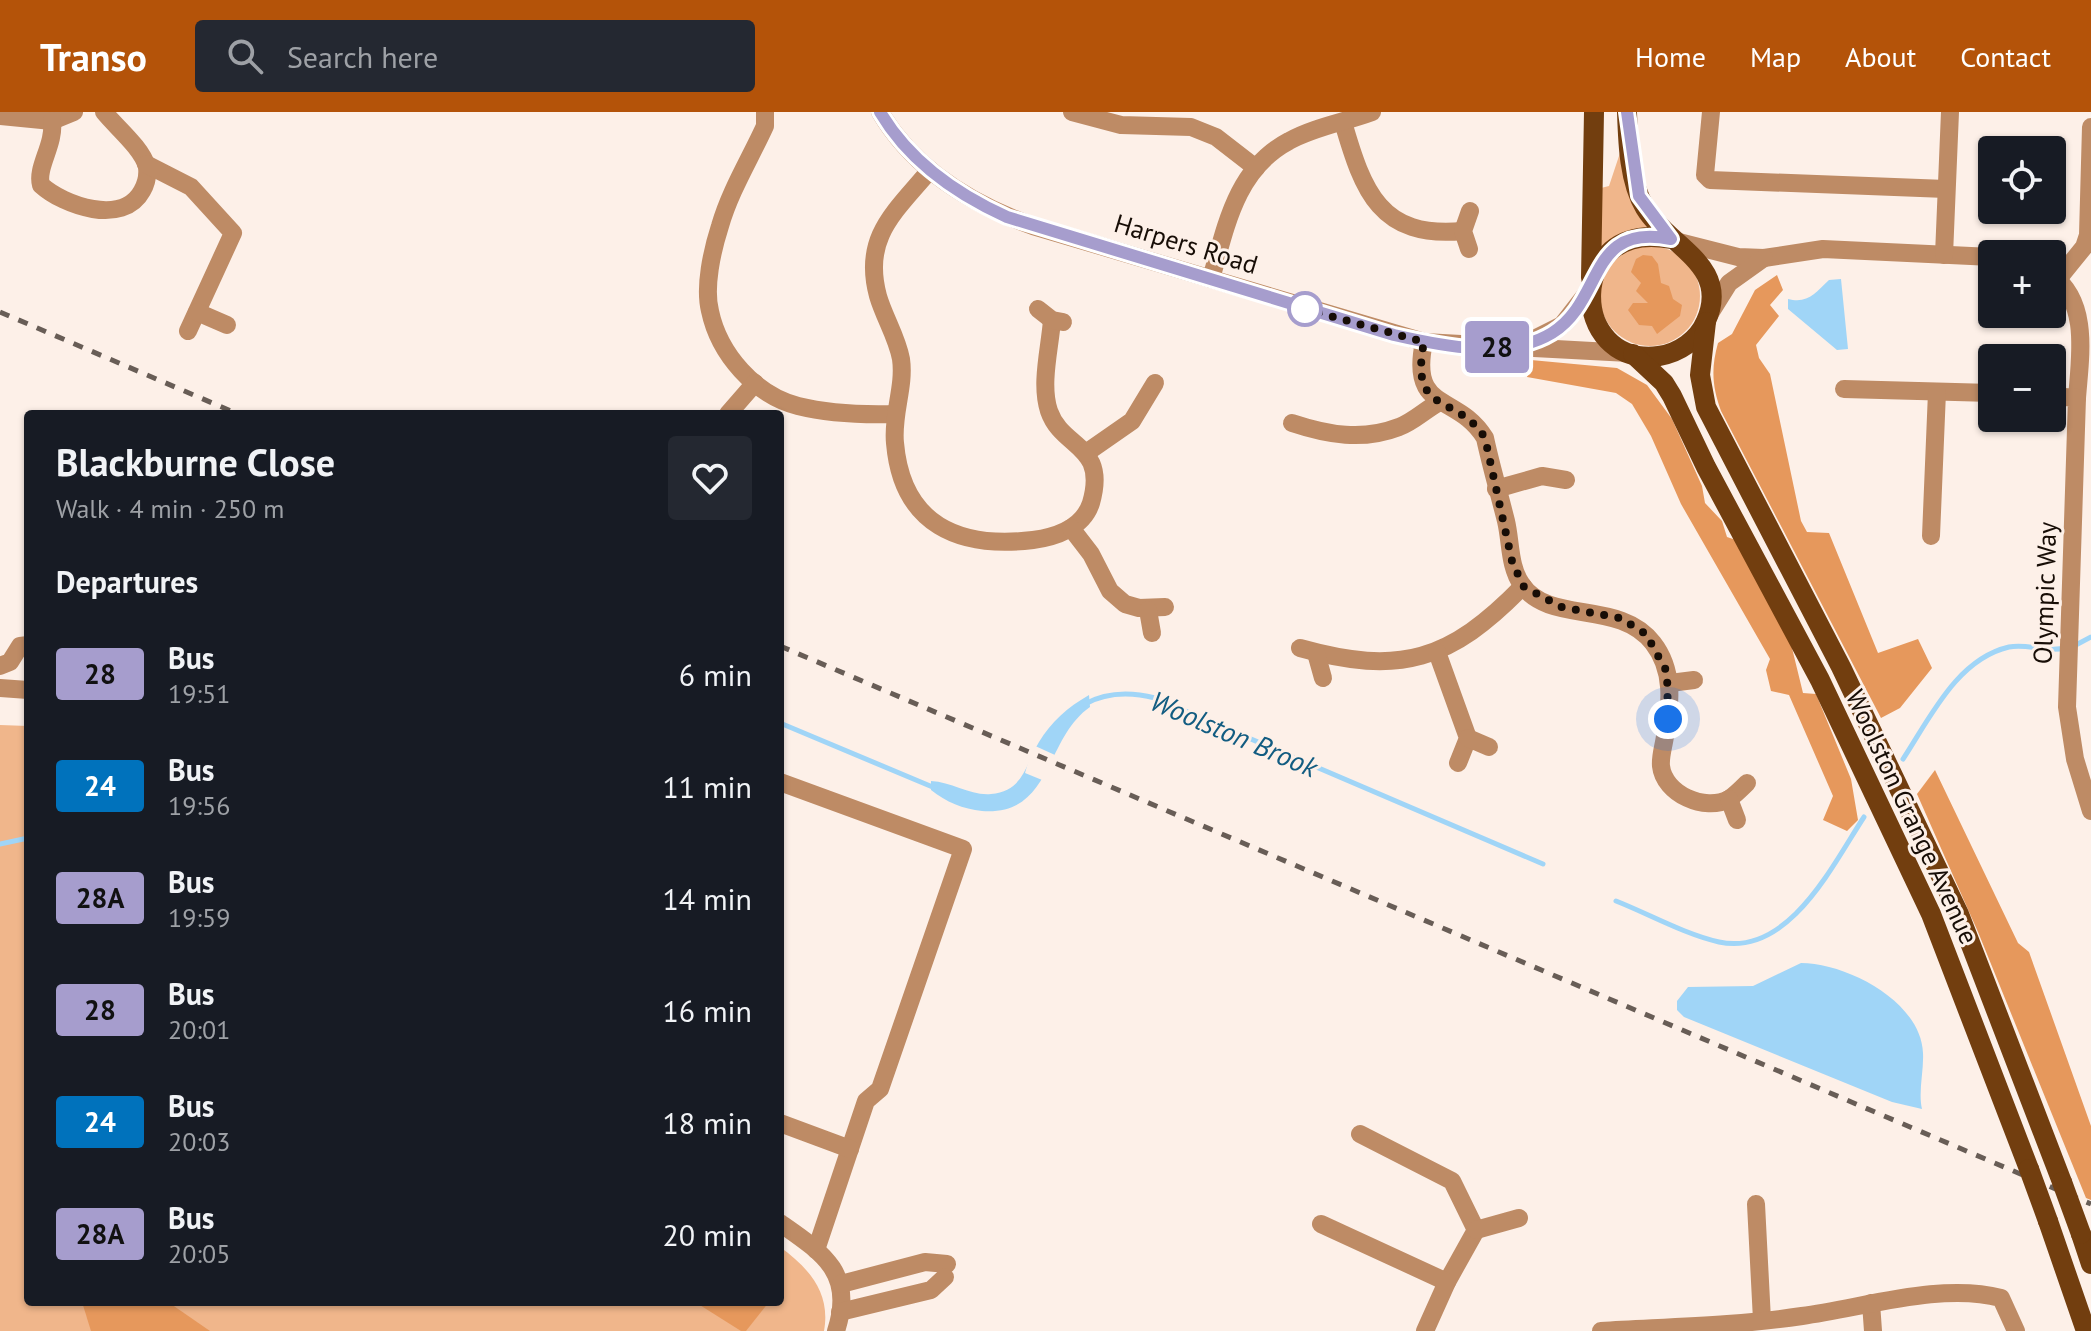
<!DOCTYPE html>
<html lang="en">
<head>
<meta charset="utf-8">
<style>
	body { margin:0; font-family:"PT Sans",sans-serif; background:#242831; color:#f1f3f6; height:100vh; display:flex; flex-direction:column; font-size:30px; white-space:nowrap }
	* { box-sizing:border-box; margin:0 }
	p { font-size:26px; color:#9ea1a6 }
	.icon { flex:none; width:44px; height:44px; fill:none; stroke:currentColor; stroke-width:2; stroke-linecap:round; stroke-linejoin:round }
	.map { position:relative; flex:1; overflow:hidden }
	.details { position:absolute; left:24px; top:298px; width:760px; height:896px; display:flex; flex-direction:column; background:#171b24; border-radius:8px; box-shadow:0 2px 6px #0004 }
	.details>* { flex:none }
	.badge { padding:0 16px; border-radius:6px; font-size:28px; line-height:52px }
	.controls { position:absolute; left:1978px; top:24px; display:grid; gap:16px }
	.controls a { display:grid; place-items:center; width:88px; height:88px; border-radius:8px; background:#171b24; box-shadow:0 2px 6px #0004; font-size:40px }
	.you { position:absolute; width:40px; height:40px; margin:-20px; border:6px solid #fff; border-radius:50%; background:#1a73e8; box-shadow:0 0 0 12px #1a73e833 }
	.map>.badge { position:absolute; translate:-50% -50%; box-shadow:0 0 0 4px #fff }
	h2 { padding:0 32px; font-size:30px; line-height:72px }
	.round { display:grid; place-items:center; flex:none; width:84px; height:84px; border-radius:8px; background:#242831 }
	.head { display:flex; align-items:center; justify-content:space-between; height:136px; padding:0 32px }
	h1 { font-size:38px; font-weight:700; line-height:60px }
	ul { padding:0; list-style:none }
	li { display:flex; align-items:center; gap:24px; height:112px; padding:0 32px }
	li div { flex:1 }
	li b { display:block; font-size:30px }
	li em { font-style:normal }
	li .badge { min-width:88px; font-weight:700; text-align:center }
	header { display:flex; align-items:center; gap:48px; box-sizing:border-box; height:112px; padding:0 40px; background:#b45309; color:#fff }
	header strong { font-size:38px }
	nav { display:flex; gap:44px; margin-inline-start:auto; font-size:28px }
	.search { width:560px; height:72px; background:#242831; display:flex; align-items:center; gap:20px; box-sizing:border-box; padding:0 28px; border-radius:8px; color:#9ea1a6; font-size:30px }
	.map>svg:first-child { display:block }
</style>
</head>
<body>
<header>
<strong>Transo</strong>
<div class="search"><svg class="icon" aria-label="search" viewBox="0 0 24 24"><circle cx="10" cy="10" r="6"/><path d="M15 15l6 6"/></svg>Search here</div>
<nav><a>Home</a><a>Map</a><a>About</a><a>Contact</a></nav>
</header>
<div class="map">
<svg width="2091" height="1219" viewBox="0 0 2091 1219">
	<rect width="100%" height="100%" fill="#fdf0e8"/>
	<!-- green -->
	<g fill="#f0b68b">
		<path d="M1620 41 1631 90 1647 115 1620 122 1599 139 1601 76 1609 74Z"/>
		<circle cx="1650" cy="184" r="50"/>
		<path d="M0 613 28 614V1190H780V1135C809 1156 831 1181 824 1219H0Z"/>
	</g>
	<!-- forest -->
	<g fill="#e6985c">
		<path d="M1643 143 1652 144 1658 152 1661 171 1669 174 1673 187 1682 193 1680 204 1657 222 1652 214 1639 213 1628 198 1633 191H1648L1636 179 1641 171 1631 160 1636 147Z"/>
		<path d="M1777 163 1783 178 1770 193 1779 204 1756 233 1759 246 1770 262 1801 409 1807 420 1829 421 1878 541 1918 527 1932 556 1900 596 1881 606 1721 299C1712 274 1711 256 1718 231L1732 222 1755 178Z"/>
		<path d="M1531 248 1617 256 1647 273 1672 307 1702 374 1705 391 1722 409 1727 425 1736 428 1791 532 1803 581 1816 582 1851 667 1858 708 1847 719 1823 708 1833 684 1789 583 1771 579 1766 558 1770 547 1681 392 1651 324 1632 292 1616 281 1527 265Z"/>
		<path d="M1935 658 2018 831 2029 840 2091 1014V1088L2086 1086 1978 820 1917 682Z"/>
		<path d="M82 1190H168L210 1219H91Z"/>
		<path d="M695 1190H769L746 1219H741Z"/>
	</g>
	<!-- water -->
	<g fill="#a0d5f7">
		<path d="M1841 167 1848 237 1837 238 1788 197V187C1808 192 1815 181 1829 168Z"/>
		<path d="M1089 583 1090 595C1044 627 1053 704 982 699 963 697 946 690 931 678V669C952 670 971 684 991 682 1024 679 1025 653 1039 630 1051 610 1068 595 1089 583Z"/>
		<path d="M1801 851C1846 851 1921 889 1923 941 1924 959 1918 980 1922 997L1892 990 1684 905 1677 898V889L1688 875 1753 874Z"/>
	</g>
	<!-- pier -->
	<path fill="#fdf0e8" d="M1033 633 1055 643 1047 670 1025 661Z"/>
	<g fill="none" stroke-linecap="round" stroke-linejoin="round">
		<!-- stream -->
		<g stroke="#a0d5f7" stroke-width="5">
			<path d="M2074 534 2091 525"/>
			<path d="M1085 592C1107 580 1131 580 1155 586L1543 752"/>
			<path d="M780 611 935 676"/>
			<path d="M1903 647C1930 606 1957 547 2009 535 2028 531 2046 541 2065 536"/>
			<path d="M0 732 28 726"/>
			<path d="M1616 789C1649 802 1684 822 1719 830 1789 845 1833 752 1864 705"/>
		</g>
		<!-- minor -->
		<g stroke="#be8b65" stroke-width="18">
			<path d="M765 0V14C750 47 730 79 720 114 712 139 704 175 710 199 719 242 755 283 798 294 830 302 863 303 896 302"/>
			<path d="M880 0C914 58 971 92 1033 114L1424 230 1629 241"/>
			<path d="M1072 0 1121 13 1191 15 1216 25 1256 56"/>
			<path d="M1711 0 1705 63 1710 68 1946 77"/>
			<path d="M0 4 52 9 74 0"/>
			<path d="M52 9C55 33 36 55 41 73 64 94 123 114 142 79 146 72 148 63 147 55 142 36 116 15 104 0"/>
			<path d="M1343 10C1363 79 1380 127 1463 119"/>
			<path d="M146 52 191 75 233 121 188 219"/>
			<path d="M930 58C895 100 862 125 878 184 884 205 897 225 901 247 905 275 892 302 895 331 902 413 959 437 1033 428 1055 425 1083 416 1091 391 1108 332 1062 337 1049 299 1040 272 1050 236 1052 208"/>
			<path d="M1675 129 1738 145 1764 146 1823 137 1992 145"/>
			<path d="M1469 137 1463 119 1470 99"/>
			<path d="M1944 143 1950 0"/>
			<path d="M2052 163C2090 191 2080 245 2077 286"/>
			<path d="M1211 167C1226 114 1236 57 1289 29 1314 15 1345 10 1372 0"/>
			<path d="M2058 167 2084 135 2088 123 2091 15"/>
			<path d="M1038 197 1052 208 1063 210"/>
			<path d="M197 200 227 213"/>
			<path d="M1709 203 1729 171 1764 146"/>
			<path d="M1424 230C1409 301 1458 281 1485 326 1491 354 1499 381 1506 409 1511 430 1509 455 1522 473 1550 513 1619 487 1653 531 1674 558 1671 591 1665 624 1664 633 1660 644 1661 654 1664 682 1705 700 1729 687 1735 683 1742 676 1747 671"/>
			<path d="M1524 232 1562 213 1590 177"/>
			<path d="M1844 277 1992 281"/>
			<path d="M2052 284 2077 286 2067 595 2075 647 2091 699"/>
			<path d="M728 302 755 271"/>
			<path d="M1292 311C1328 323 1363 329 1399 315 1413 310 1425 298 1438 291"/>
			<path d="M1086 341 1132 309 1155 271"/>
			<path d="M1496 377 1542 364 1566 368"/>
			<path d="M1071 416 1091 442 1110 479 1125 492 1139 496 1165 495"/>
			<path d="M1931 424 1937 280"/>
			<path d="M1148 498 1152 521"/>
			<path d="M1300 536C1400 564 1450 549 1523 474"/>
			<path d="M1437 540 1468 626 1458 651"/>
			<path d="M1316 541 1323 566"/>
			<path d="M0 554 10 550 20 534 28 533"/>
			<path d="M1670 571 1694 568"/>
			<path d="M0 576 28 578"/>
			<path d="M1468 626 1489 635"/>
			<path d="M780 670 963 737 880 977 866 989 816 1138"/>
			<path d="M1729 687 1737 708"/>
			<path d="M780 1011 850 1037"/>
			<path d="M1360 1022 1452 1069 1476 1118 1447 1170"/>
			<path d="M1756 1092 1762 1208"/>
			<path d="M780 1111C823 1141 855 1161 836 1219"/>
			<path d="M1321 1112 1447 1170 1425 1219"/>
			<path d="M1476 1118 1519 1106"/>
			<path d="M841 1172 925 1150 947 1152"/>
			<path d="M1871 1191 1873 1219"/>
			<path d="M840 1200 931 1178 945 1165"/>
			<path d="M1601 1219C1667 1215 1736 1214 1802 1204 1863 1196 1941 1170 2001 1186L2016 1219"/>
		</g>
		<!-- major -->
		<g stroke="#723e0f" stroke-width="20">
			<path d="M1627 0C1628 30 1629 69 1645 96 1668 134 1731 153 1706 209 1698 228 1679 241 1659 244 1568 256 1565 106 1671 127"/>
			<path d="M1591 166 1594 0"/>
			<path d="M1706 210 1700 263 1706 295 1841 555 1959 802 2062 1070"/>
			<path d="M1633 242 1664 271 1672 284 1706 355 1820 568 1931 802 2029 1057"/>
			<path d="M2048 1109 2086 1219"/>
			<path d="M2081 1122 2091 1152"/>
		</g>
		<!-- rail -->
		<g stroke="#685d56" stroke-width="5" stroke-dasharray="10 10" stroke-linecap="butt">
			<path d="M0 200 238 302"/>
			<path d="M780 534 2091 1092"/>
		</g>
		<!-- major-bridge -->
		<g stroke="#723e0f" stroke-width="20">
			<path d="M2029 1057 2048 1109"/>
			<path d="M2062 1070 2081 1122"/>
		</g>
	</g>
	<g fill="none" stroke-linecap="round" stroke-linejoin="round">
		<!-- line casing -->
		<g stroke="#fff" stroke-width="18">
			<path id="line" d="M880 0C909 49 956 82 1007 105L1394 223C1442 234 1508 248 1552 221 1605 188 1587 110 1671 127L1639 84 1627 0"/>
		</g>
		<!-- line -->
		<use href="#line" stroke="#a69dcd" stroke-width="12"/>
		<!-- walk -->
		<path stroke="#170d06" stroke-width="8" stroke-dasharray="0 14.4" d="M1305 197 1424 230C1409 305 1456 280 1485 326L1512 449 1523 474 1561 495 1620 506 1646 522 1667 560 1668 607"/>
	</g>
	<!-- markers -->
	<circle fill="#fff" stroke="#a69dcd" stroke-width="4" cx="1305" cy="197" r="16"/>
	<g text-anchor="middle" stroke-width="6" stroke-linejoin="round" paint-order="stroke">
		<!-- street labels -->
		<g font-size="26" fill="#170d06" stroke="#fdf0e8">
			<text transform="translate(1186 132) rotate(17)" y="9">Harpers Road</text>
			<text transform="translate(2045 481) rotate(-88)" y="9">Olympic Way</text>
			<text transform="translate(1912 705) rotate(65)" y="9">Woolston Grange Avenue</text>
		</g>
		<!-- water labels -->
		<g font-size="28" font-style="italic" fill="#125c81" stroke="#fdf0e8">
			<text transform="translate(1234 622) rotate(23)" y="10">Woolston Brook</text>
		</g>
	</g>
</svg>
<div class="controls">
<a><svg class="icon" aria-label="locate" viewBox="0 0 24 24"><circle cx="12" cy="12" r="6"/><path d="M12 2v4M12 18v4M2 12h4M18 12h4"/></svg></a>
<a>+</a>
<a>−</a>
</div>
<div class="you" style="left:1668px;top:607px"></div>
<b class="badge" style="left:1497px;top:235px;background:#a69dcd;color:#111">28</b>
<section class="details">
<div class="head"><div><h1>Blackburne Close</h1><p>Walk · 4 min · 250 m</p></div><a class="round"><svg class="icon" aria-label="heart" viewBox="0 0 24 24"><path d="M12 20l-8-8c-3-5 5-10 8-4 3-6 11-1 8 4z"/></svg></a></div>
<h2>Departures</h2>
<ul>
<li><span class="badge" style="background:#a69dcd;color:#111">28</span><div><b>Bus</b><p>19:51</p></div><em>6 min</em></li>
<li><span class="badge" style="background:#0072bc;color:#fff">24</span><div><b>Bus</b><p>19:56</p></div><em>11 min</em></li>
<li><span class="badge" style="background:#a69dcd;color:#111">28A</span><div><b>Bus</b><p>19:59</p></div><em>14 min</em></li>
<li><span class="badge" style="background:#a69dcd;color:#111">28</span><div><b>Bus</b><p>20:01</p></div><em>16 min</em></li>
<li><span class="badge" style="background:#0072bc;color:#fff">24</span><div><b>Bus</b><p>20:03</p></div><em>18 min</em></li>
<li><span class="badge" style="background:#a69dcd;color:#111">28A</span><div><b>Bus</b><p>20:05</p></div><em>20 min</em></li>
</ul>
</section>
</div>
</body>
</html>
